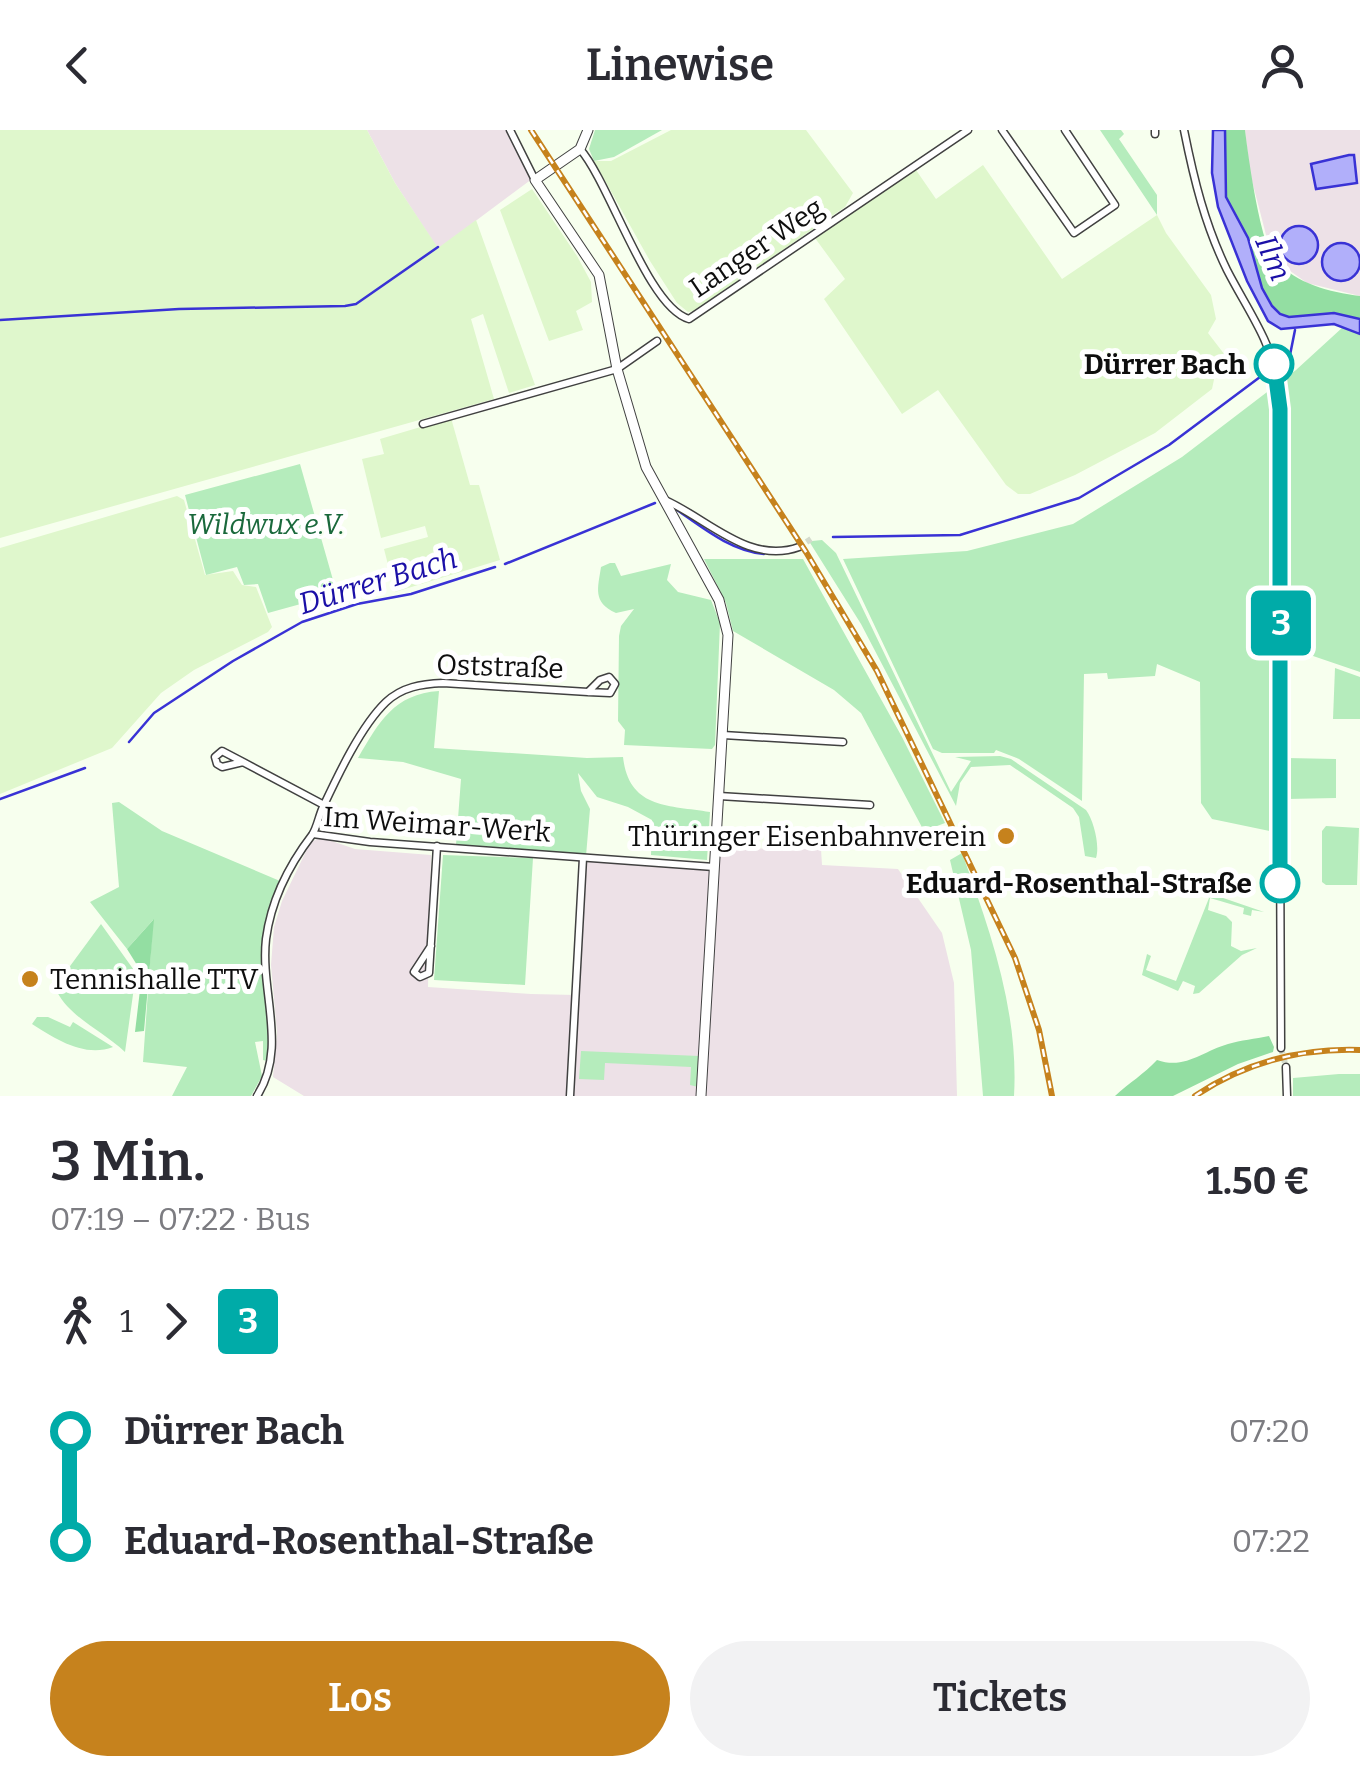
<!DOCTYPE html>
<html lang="de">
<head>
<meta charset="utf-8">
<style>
	body { margin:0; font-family:Bitter,serif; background:#f2f2f3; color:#2b2b33; height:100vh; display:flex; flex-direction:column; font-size:38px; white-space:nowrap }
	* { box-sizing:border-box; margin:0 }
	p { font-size:32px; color:#7c7c81 }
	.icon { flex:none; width:55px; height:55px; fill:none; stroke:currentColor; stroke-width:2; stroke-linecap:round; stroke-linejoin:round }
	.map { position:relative; height:966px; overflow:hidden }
	.panel { display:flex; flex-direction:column; background:#fff; flex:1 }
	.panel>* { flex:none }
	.badge { padding:0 20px; border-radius:8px; font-size:35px; line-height:65px }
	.map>.badge { position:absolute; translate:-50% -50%; box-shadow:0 0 0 5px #fff }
	.legs { display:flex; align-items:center; gap:15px; height:110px; padding:0 50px; font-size:32px }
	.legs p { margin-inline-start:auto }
	.headline { display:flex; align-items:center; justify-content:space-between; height:170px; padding:0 50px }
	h1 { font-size:55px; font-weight:600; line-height:75px }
	.cta { display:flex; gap:20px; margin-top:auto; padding:20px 50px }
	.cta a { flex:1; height:115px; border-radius:60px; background:#c6821d; color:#fff; font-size:40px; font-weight:600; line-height:115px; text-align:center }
	.cta a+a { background:#f2f2f3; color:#2b2b33 }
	ul { padding:0 50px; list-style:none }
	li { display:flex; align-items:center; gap:35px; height:110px; font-size:38px }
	li i { display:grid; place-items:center; width:15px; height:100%; margin:0 12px; background:currentColor }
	li i::after { content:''; width:25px; height:25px; margin:-12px; border:8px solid; border-radius:50%; background:#fff }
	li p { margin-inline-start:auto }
	li:first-child i { background:linear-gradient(#0000 50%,currentColor 0) }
	li:last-child i { background:linear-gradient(currentColor 50%,#0000 0) }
	header { display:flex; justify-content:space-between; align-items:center; height:130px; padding:0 50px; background:#fff; font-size:45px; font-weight:600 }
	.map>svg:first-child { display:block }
</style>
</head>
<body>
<header><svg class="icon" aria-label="back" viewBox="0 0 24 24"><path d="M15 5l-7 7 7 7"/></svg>Linewise<svg class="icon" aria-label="person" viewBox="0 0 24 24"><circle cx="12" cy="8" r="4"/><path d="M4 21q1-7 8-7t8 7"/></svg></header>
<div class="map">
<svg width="1360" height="966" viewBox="0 0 1360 966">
	<rect width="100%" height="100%" fill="#f7ffee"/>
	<!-- industrial -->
	<g fill="#ede1e7">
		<path d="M367 0H512L536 46 438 119 395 53Z"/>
		<path d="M1245 0H1360V166L1307 153 1272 128 1250 43Z"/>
		<path d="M320 707 355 719 431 725 428 857 531 864 576 865 583 728 713 737 720 718 821 719 822 735 898 739 942 803 954 853 957 966H304L273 947 277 903 271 835 274 797 282 771 310 713Z"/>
	</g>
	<!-- farmland -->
	<g fill="#dff7cc">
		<path d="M0 0H367L395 53 438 118 476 90 535 255 509 263 483 184 471 189 494 269 0 408Z"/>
		<path d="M671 0H806L853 63 845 77 694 181 688 182 677 173 650 131 594 31H611Z"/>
		<path d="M983 35 1062 149 1157 85 1166 103 1211 165 1216 189 1208 203 1228 229 1216 240 1212 259 1155 303 1075 345 1030 364H1018L1006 355 938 260 902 284 824 169 845 149 815 108 916 40 936 69Z"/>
		<path d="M532 59 577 126 591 152 592 172 576 181 583 200 549 211 500 80Z"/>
		<path d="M451 288 470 355H479L500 430 395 462 384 419 428 407 425 396 381 408 362 329 384 324 380 309Z"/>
		<path d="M177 366 184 370 205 445 233 441 242 455 256 457 272 497 268 502 194 540 161 563 112 618 0 664V418Z"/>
	</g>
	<!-- green -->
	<g fill="#b5ecbc">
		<path d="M595 0H662L614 27 594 31 589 19Z"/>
		<path d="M1100 0H1121L1124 4 1119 9 1157 65V85Z"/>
		<path d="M1343 197 1360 204V542L1272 512 1274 702 1212 689 1201 673 1200 552 1157 534 1155 546 1108 549 1107 543 1084 544 1082 671 1019 629 996 620 994 623H942L933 619 843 429 967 421 1073 394 1182 327 1296 240Z"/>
		<path d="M300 334 337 464 268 483 258 454 244 455 237 437 206 445 185 365Z"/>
		<path d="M807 408 812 411 822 410 836 423 951 662 971 631 955 627 1000 626 1011 629 1086 680C1094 691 1100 716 1096 728L1085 726 1079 687 1073 678 1010 635 971 637 960 653 956 676 861 494Z"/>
		<path d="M704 429H803L902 607 945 693 924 701 861 583 834 560 733 501 726 473Z"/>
		<path d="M610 433H615L621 446 671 434 667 450 678 462 711 470 720 493 715 615 712 619 624 615 625 600 618 591 619 506 621 496 634 479 616 483C592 472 598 458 601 437Z"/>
		<path d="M1335 538 1360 547V589H1333Z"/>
		<path d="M439 561 434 618 587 628 623 627C629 679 668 675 710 682L707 730 651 725 652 690 628 677 597 667 578 643 581 661 590 679 586 726 456 715 461 649 403 632 358 628C379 592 394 564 439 561Z"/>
		<path d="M1287 628 1336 629V668L1287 669Z"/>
		<path d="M119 672 162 701 280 751C249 819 275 866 267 931L263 930V911L255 912 262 946 251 966H172L187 937 143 932 153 790 127 819 90 772 119 757 112 673Z"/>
		<path d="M1326 696 1359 698 1357 755H1326L1322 752V701Z"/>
		<path d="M962 723C990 800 1019 882 1014 966H983L971 820 950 730Z"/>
		<path d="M443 725 533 728 525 855 434 850Z"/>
		<path d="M1165 748 1264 782 1252 780 1251 786 1243 784 1244 778 1210 768 1208 780 1226 786 1232 792 1231 816 1241 821 1257 818 1242 825 1199 863 1193 864 1195 856 1183 851 1178 861 1142 845 1147 824 1151 826 1146 840 1176 851 1209 768Z"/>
		<path d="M101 794 136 843 125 922C103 901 72 889 57 862L64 849 62 847Z"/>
		<path d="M37 887H48L70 897 73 892 113 917C85 928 55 909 32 894Z"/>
		<path d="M581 921 699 926 698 957 690 955 691 937 605 933 604 950 579 949Z"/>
		<path d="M1339 944H1360V966H1293V948Z"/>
	</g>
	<!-- forest -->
	<g fill="#93dea2">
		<path d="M1225 0H1245C1248 24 1260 114 1275 130 1297 154 1329 162 1360 166V189L1334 183 1289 187 1280 184 1272 177 1262 158 1248 108 1226 67Z"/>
		<path d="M154 789 144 901 135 902 142 843 127 819Z"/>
		<path d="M1269 906 1274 917 1273 922 1238 934 1173 966H1115C1129 953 1144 944 1157 930 1185 940 1203 921 1228 914 1241 910 1255 909 1269 906Z"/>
	</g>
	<!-- water -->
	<g fill="#b1affa" stroke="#3932d5" stroke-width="2.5">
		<path d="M1213 0H1225L1226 67 1248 108 1262 158 1272 176 1280 184 1289 187 1334 183 1360 189V204L1334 194 1281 199 1268 191 1247 151 1218 77 1212 43Z"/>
		<path d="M1349 25H1354L1357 53 1316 59 1311 34Z"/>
		<circle cx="1299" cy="115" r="19"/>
		<circle cx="1341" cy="132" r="19"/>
	</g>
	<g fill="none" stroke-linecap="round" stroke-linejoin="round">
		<!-- stream -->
		<g stroke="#3932d5" stroke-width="2.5">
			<path d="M0 190 179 179 345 176 356 174 438 117"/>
			<path d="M1282 231 1290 225 1295 200"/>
			<path d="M677 380C703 398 731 421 764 424"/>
			<path d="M833 407 960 405 1079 368 1169 315 1260 247"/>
			<path d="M505 434 655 373"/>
			<path d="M129 612 154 583 233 531 302 492 357 474 411 464 495 437"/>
			<path d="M0 669 85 638"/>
		</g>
		<!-- minor-tunnel -->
		<g stroke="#d4dbcc" stroke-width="6" stroke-dasharray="6 3" stroke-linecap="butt">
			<path d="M799 417 811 409"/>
			<path d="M1281 918 1286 937"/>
		</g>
		<!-- minor casing -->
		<g stroke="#414141" stroke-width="9">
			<g id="minor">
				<path d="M510 0 535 50"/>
				<path d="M1002 0 1074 103 1115 75 1065 0"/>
				<path d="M1184 0C1194 50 1205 95 1227 140 1247 179 1270 209 1278 252L1281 918"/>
				<path d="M1155 4V0"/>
				<path d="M580 19C610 53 648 178 689 189L968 0"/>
				<path d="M423 294 617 239 657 211"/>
				<path d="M665 370C708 389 749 435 799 417"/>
				<path d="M723 605 843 612"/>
				<path d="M243 632 222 621 215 627 217 634 222 637 243 632 324 675"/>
				<path d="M719 666 870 675"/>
				<path d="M313 704 370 712 714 737"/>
				<path d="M431 816 414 842 420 847 429 843 437 716"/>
				<path d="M1286 937 1287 966"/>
				<path d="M257 966C288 918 260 862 266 809 271 771 289 735 312 705 317 698 319 685 323 677 338 645 361 596 386 572 402 557 421 554 443 553L588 562 610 563 615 554 609 547 600 550 588 562"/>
				<path d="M570 966 583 728"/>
			</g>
		</g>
		<!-- tertiary casing -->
		<g stroke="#414141" stroke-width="11">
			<path id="tertiary" d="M588 0 580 19 535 50 599 145 617 239 646 337 719 470 728 505 701 966"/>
		</g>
		<!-- minor -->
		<use href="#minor" stroke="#fff" stroke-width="6"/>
		<!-- tertiary -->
		<use href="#tertiary" stroke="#fff" stroke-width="9"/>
		<!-- rail casing -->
		<g stroke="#c6821d" stroke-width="6">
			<g id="rail">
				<path d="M531 0 806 422 877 541 1015 828 1039 900 1052 966"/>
				<path d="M1195 966C1244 933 1301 918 1360 920"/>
			</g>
		</g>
		<!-- rail -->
		<use href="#rail" stroke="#fff" stroke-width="2.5" stroke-dasharray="8" stroke-linecap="butt"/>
	</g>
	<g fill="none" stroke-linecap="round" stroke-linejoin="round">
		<!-- line-1 casing -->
		<g stroke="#fff" stroke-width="22">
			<path id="line-1" d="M1274 234 1280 279V753"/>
		</g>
		<!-- line-1 -->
		<use href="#line-1" stroke="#00aba8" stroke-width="15"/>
	</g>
	<!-- markers -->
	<g fill="#fff" stroke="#00aba8" stroke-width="5">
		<circle cx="1274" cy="234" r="18"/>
		<circle cx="1280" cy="753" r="18"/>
	</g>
	<g fill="#c6821d" stroke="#fff" stroke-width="4">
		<circle cx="1006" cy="706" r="10"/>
		<circle cx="30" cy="849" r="10"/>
	</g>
	<g text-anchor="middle" stroke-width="10" stroke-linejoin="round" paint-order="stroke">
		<!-- street labels -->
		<g font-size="28" fill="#0e0e0e" stroke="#fff">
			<text transform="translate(756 117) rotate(-34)" y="10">Langer Weg</text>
			<text transform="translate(500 536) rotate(2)" y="10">Oststraße</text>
			<text transform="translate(437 694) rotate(4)" y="10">Im Weimar-Werk</text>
		</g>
		<!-- stop labels -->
		<g font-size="28" font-weight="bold" fill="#0e0e0e" stroke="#fff" text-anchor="end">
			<text x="1246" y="244">Dürrer Bach</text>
			<text x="1252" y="763">Eduard-Rosenthal-Straße</text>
		</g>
		<!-- park labels -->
		<g font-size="28" font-style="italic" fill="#1a693c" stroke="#fff">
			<text x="266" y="404">Wildwux e.V.</text>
		</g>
		<!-- poi labels -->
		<g font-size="28" fill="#0e0e0e" stroke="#fff" text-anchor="end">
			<text x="986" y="716">Thüringer Eisenbahnverein</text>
			<text x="50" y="859" text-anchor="start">Tennishalle TTV</text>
		</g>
		<!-- water labels -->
		<g font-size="30" font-style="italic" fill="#1b0fa7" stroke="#fff">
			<text transform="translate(1273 128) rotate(67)" y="10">Ilm</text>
			<text transform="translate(378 451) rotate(-17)" y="10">Dürrer Bach</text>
		</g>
	</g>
</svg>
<b class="badge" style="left:1281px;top:493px;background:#00aba8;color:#fff">3</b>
</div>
<section class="panel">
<div class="headline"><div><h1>3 Min.</h1><p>07:19 – 07:22 · Bus</p></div><b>1.50 €</b></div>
<div class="legs"><svg class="icon" aria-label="walk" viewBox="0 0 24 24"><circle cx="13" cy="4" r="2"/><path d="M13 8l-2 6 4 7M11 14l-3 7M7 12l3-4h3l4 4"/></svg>1<svg class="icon" aria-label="forward" viewBox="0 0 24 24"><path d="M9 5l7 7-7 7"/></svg><b class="badge" style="background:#00aba8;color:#fff">3</b></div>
<ul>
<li><i style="color:#00aba8"></i><b>Dürrer Bach</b><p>07:20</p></li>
<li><i style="color:#00aba8"></i><b>Eduard-Rosenthal-Straße</b><p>07:22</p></li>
</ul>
<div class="cta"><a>Los</a><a>Tickets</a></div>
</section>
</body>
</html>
